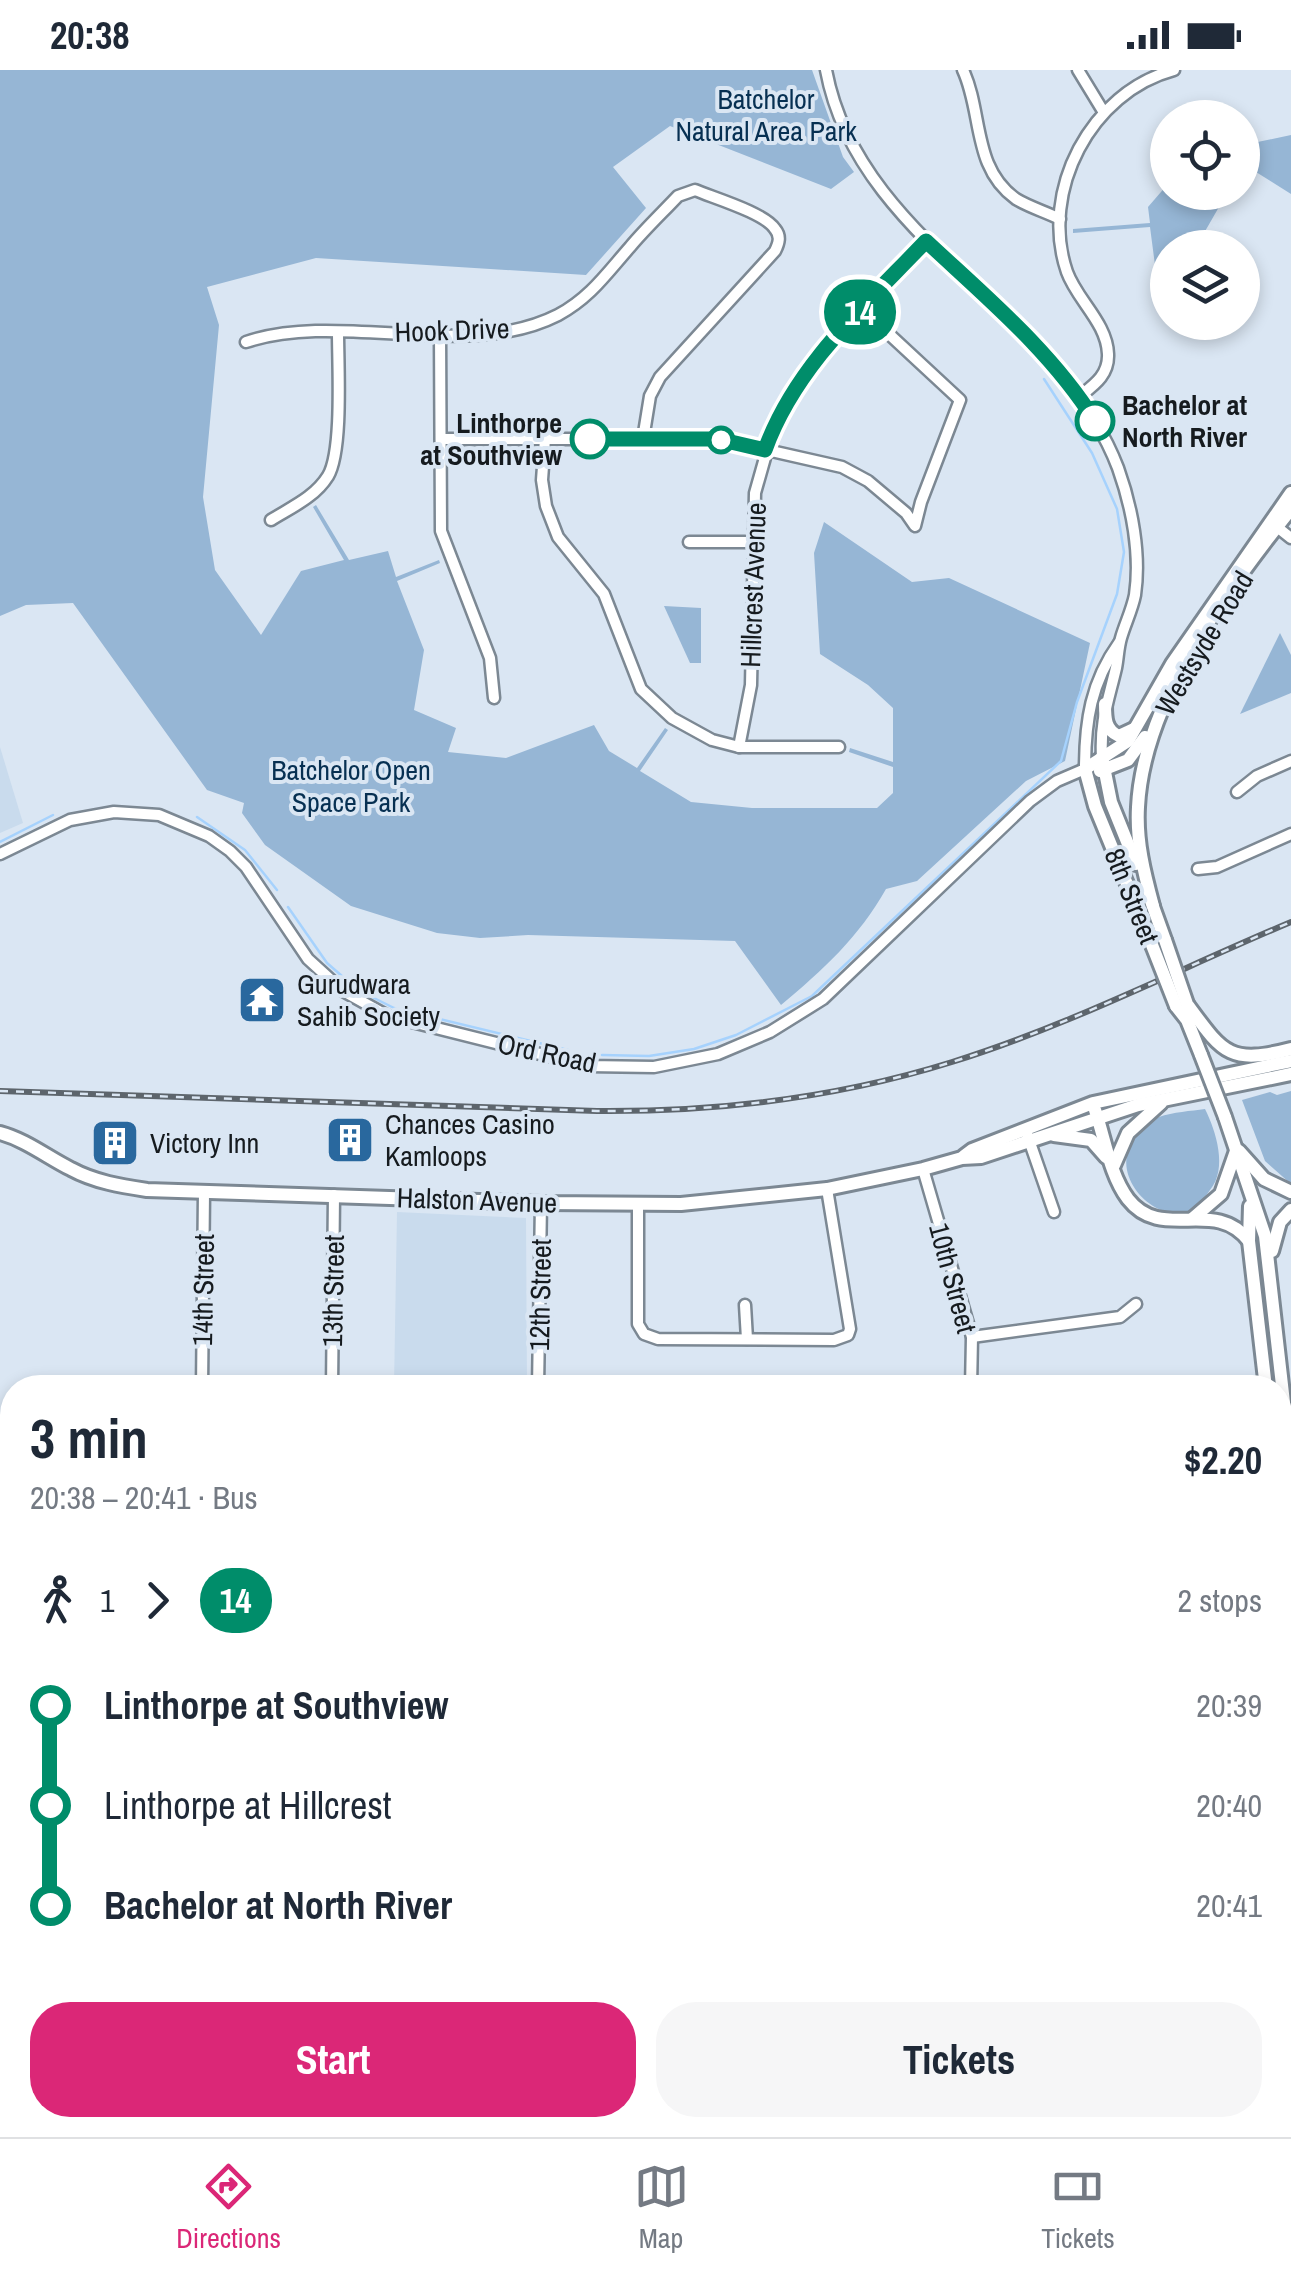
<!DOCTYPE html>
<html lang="en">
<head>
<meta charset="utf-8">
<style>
	body { margin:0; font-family:"Archivo Narrow",sans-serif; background:#f6f6f7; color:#1f2937; height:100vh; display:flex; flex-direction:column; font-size:38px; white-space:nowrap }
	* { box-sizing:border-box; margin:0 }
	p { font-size:32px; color:#747a83 }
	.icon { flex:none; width:55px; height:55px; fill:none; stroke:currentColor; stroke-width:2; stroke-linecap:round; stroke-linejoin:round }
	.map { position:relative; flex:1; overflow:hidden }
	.side { position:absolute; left:0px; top:1305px; width:1292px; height:762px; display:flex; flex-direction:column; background:#fff; border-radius:40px 40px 0 0; box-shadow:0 5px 15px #0003 }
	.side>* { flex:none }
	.badge { padding:0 20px; border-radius:32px; font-size:35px; line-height:65px }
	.buttons { position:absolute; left:1150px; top:30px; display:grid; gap:20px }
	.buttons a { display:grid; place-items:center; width:110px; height:110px; border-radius:50%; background:#fff; box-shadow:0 5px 15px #0003; font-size:50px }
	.map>.badge { position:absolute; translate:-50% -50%; box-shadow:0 0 0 5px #fff }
	.legs { display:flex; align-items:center; gap:15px; height:110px; padding:0 30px; font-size:32px }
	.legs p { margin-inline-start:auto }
	.head { display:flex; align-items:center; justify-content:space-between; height:170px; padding:0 30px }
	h1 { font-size:55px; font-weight:700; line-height:75px }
	.cta { display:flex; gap:20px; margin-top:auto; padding:20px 30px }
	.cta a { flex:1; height:115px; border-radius:40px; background:#db2777; color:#fff; font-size:40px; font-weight:700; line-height:115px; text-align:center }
	.cta a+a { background:#f6f6f7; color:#1f2937 }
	ul { padding:0 30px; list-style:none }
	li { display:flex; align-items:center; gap:35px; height:100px; font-size:38px }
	li i { display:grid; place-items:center; width:15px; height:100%; margin:0 12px; background:currentColor }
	li i::after { content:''; width:25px; height:25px; margin:-12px; border:8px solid; border-radius:50%; background:#fff }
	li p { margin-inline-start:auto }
	li:first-child i { background:linear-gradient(#0000 50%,currentColor 0) }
	li:last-child i { background:linear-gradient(currentColor 50%,#0000 0) }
	.status { display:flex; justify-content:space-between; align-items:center; height:70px; padding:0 50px; background:#fff; direction:ltr }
	.status svg { height:28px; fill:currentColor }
	.menu { display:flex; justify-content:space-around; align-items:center; height:140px; border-top:2px solid #e0e1e3; background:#fff; font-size:28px; color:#747a83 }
	.menu a { display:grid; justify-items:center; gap:5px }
	.menu .on { color:#db2777 }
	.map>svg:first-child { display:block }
</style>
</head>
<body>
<div class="status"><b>20:38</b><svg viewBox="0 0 49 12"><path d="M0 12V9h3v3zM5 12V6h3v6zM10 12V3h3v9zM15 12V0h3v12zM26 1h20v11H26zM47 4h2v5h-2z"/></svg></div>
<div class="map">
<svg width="1291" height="2067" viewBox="0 0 1291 2067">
	<rect width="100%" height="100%" fill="#dae6f3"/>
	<!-- built -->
	<g fill="#c9dbed">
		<path d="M0 677 23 753 0 763Z"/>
		<path d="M397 1142 526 1148 527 1317H394Z"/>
		<path d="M5 1553 12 1556V1823H1Z"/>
	</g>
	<!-- green -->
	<g fill="#96b6d5">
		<path d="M0 0H812L843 87 854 102 831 119 670 56 613 97 646 138 586 205 316 188 207 217 219 255 203 427 215 500 261 565 301 501 344 490 313 437 316 435 349 490 388 481 396 507 439 490 440 493 397 511 424 580 414 640 456 658 448 682 506 688 594 655 609 681 637 698 665 658 668 660 640 701 691 732 752 738H877L893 723V697L849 682 850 678 893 692V638L868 615 820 584 814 483 824 452 912 512 949 508 1090 573 1065 691 1026 711 917 811 886 819C859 867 823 900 781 935L735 871 528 865 480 868 437 863 351 836 265 775 242 743 244 733 207 720 73 533 26 535 0 546Z"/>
		<path d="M1291 65V124L1248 97 1242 98 1243 75Z"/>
		<path d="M1167 115 1168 122 1227 123 1196 177 1168 178 1167 229 1161 241 1150 157 1073 163V159L1150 153 1148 137Z"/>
		<path d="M664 536 701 538V593H690Z"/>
		<path d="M1280 563 1291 585V623L1240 644Z"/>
		<path d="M1291 1021V1114L1265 1091 1242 1030 1270 1022 1277 1025Z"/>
		<path d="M1205 1039C1216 1061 1228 1099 1210 1120 1206 1126 1200 1134 1195 1138 1163 1162 1098 1104 1140 1061 1145 1056 1152 1049 1159 1047 1173 1042 1191 1041 1205 1039Z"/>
		<path d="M9 1558 12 1560V1819H6Z"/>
	</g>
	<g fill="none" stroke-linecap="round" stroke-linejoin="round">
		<!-- stream -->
		<g stroke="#a6d2fd" stroke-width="2.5">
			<path d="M197 747 245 780 277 820"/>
			<path d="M0 772 53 745"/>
			<path d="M288 837 327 893 358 920 394 938 568 980"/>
			<path d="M602 985 649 986 694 979 736 965 812 926 1061 691 1077 632 1117 524 1124 482 1117 439 1092 383 1044 309"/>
		</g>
		<!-- minor casing -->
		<g stroke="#7c8893" stroke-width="15">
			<g id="minor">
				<path d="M826 0C858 173 1058 240 1118 398 1132 437 1141 484 1135 525 1132 540 1125 554 1121 568 1118 578 1118 588 1116 598 1108 632 1100 651 1102 687"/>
				<path d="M963 0C983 43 972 98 1016 129 1029 137 1046 142 1060 149"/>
				<path d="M1078 0 1103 41"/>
				<path d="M440 263 441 461 490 588 494 628"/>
				<path d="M246 272C341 240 466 292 558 245 590 228 607 203 630 177 645 159 662 143 678 126L695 120C714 128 765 143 775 159 781 166 779 173 775 181L660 307 650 326 643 369"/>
				<path d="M1080 326C1094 315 1109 305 1108 284 1107 253 1077 230 1067 202 1039 121 1091 22 1174 0"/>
				<path d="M441 369H718L842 397 868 411 906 443 915 456 921 432 960 330 862 239"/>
				<path d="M545 369 542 410 546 436 558 467 604 524 641 619 672 648 712 670 739 677H839"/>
				<path d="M271 450C292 437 315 427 328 406 343 381 338 295 338 263"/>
				<path d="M1272 453 1291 468"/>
				<path d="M689 472H753"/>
				<path d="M739 677 751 615 755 423 776 349 799 310 926 171"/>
				<path d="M1237 722 1257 706 1291 691"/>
				<path d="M0 784 70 750 114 742 159 745 209 766 230 781 246 797 308 889 343 921 388 946 588 996 654 997 718 984 770 962 823 929 1030 731 1057 711 1085 699C1085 651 1091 612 1119 573"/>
				<path d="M1198 799 1217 797 1291 764"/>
				<path d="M1027 1064 1054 1142"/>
				<path d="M923 1099 972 1267 971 1318"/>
				<path d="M638 1135V1254L644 1264 658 1269 834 1270 848 1265 850 1259 827 1119"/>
				<path d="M745 1235 747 1269"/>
				<path d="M972 1267 1120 1247 1136 1234"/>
				<path d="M202 1318 204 1122"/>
				<path d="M332 1318 334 1125"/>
				<path d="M538 1318 541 1133"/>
				<path d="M0 1540 12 1546"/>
				<path d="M1280 1623 1291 1622"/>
				<path d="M1280 1750 1291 1749"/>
				<path d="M1280 1876 1291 1875"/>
				<path d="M1280 1996 1291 1995"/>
				<path d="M1088 2055 1089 2067"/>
				<path d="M244 2067 245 2055"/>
				<path d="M388 2067V2055"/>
				<path d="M527 2067 528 2055"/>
				<path d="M748 2067V2055"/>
				<path d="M961 2067V2055"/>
			</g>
		</g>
		<!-- major casing -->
		<g stroke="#7c8893" stroke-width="18">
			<g id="major">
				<path d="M1105 634C1105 648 1105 660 1119 666L1134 659"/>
				<path d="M1102 687 1111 732 1136 794"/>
				<path d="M1085 699 1128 671 1172 594 1291 423"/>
				<path d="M1085 699 1095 736 1152 875"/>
				<path d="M1100 701 1128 690 1145 667"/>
				<path d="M1151 831 1165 870"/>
				<path d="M1153 836C1144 803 1136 771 1138 737 1143 632 1227 519 1291 439"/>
				<path d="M1187 934C1223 983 1229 995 1291 979"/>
				<path d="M1176 936 1187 950 1201 985"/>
				<path d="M1095 1040C1105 1069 1110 1105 1128 1129 1162 1173 1214 1126 1249 1171"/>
				<path d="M1225 1047 1265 1166 1291 1394"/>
				<path d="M0 1063C26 1070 47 1087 71 1099 95 1112 121 1116 147 1120L541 1133 681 1134 827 1119 923 1099 962 1088 981 1087 1138 1035 1291 1004"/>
				<path d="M1054 1065 1091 1070 1106 1087"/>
				<path d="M1239 1081 1264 1109 1291 1122"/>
				<path d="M964 1086 972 1080 1093 1033 1291 991"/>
				<path d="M1114 1095 1128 1063 1161 1033"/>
				<path d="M1250 1136 1249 1171 1266 1318"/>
				<path d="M1192 1149 1221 1124 1236 1081"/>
				<path d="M1272 1181 1280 1152 1291 1140"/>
				<path d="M1280 1450 1291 1545"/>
			</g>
		</g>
		<!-- minor -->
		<use href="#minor" stroke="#fff" stroke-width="10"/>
		<!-- major -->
		<use href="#major" stroke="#fff" stroke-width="12"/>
		<!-- rail casing -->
		<g stroke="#5d656c" stroke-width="6">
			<path id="rail" d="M0 1021 597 1041C717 1042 837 1028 952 992 1068 956 1179 899 1291 852"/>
		</g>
		<!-- rail -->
		<use href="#rail" stroke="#dae6f3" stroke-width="2.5" stroke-dasharray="8" stroke-linecap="butt"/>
		<!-- major-bridge casing -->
		<g stroke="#7c8893" stroke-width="18" stroke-linecap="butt">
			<g id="major-bridge">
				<path d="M1165 870 1187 934"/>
				<path d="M1152 875 1176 936"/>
				<path d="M1201 985 1225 1047"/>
			</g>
		</g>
		<!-- major-bridge -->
		<use href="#major-bridge" stroke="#fff" stroke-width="12"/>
	</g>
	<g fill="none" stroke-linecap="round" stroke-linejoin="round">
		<!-- line-1 casing -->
		<g stroke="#fff" stroke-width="22">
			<path id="line-1" d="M590 369H718L765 380C795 296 866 234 926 171 986 227 1051 281 1095 351"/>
		</g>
		<!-- line-1 -->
		<use href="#line-1" stroke="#008d6a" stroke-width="15"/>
	</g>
	<!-- icons -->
	<defs>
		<g id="temple-square" transform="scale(2.5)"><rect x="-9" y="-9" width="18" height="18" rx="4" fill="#29689e" stroke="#dae6f3"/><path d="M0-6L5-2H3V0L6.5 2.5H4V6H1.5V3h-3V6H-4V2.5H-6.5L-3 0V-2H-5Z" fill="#fff"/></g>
		<g id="building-square" transform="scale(2.5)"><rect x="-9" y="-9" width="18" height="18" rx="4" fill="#29689e" stroke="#dae6f3"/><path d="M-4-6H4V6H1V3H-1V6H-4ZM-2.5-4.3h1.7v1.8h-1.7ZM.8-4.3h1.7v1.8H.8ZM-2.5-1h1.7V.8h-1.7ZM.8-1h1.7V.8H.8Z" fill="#fff"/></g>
	</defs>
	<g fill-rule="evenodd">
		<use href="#temple-square" x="262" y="930"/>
		<use href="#building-square" x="350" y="1070"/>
		<use href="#building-square" x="115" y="1073"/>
	</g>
	<!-- markers -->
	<g fill="#fff" stroke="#008d6a" stroke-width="5">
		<circle cx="1095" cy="351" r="18"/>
		<circle cx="590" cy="369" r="18"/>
		<circle cx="721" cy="370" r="12"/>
	</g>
	<g text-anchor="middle" stroke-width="8" stroke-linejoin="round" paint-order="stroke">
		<!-- park labels -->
		<g font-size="28" fill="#073052" stroke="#dae6f3">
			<text x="766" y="39">Batchelor<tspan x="766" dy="32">Natural Area Park</tspan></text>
			<text x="351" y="710">Batchelor Open<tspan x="351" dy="32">Space Park</tspan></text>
		</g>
		<!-- street labels -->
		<g font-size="28" fill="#161b1f" stroke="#dae6f3">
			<text transform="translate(452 260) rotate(-2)" y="10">Hook Drive</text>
			<text transform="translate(753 515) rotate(-88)" y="10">Hillcrest Avenue</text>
			<text transform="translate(1204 573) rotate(-59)" y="10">Westsyde Road</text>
			<text transform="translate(1132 826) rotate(68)" y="10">8th Street</text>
			<text transform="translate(547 983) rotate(12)" y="10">Ord Road</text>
			<text transform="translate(477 1130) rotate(2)" y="10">Halston Avenue</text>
			<text transform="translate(953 1208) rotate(75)" y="10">10th Street</text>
			<text transform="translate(203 1220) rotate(-89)" y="10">14th Street</text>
			<text transform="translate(333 1221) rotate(-89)" y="10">13th Street</text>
			<text transform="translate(540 1225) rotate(-89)" y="10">12th Street</text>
		</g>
		<!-- stop labels -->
		<g font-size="28" font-weight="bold" fill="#161b1f" stroke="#dae6f3" text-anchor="start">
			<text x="1122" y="345">Bachelor at<tspan x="1122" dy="32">North River</tspan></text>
			<text x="562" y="363" text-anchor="end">Linthorpe<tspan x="562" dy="32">at Southview</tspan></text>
		</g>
		<!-- poi labels -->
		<g font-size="28" fill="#161b1f" stroke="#dae6f3" text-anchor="start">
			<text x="297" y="924">Gurudwara<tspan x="297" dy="32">Sahib Society</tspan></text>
			<text x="385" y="1064">Chances Casino<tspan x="385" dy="32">Kamloops</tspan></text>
			<text x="150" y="1083">Victory Inn</text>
		</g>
	</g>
</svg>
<div class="buttons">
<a><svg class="icon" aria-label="locate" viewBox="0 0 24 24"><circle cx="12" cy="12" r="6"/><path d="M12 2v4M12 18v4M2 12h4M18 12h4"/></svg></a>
<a><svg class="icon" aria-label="layers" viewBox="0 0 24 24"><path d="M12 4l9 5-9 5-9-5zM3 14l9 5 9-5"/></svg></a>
</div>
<b class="badge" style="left:860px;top:242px;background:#008d6a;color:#fff">14</b>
<section class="side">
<div class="head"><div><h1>3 min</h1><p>20:38 – 20:41 · Bus</p></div><b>$2.20</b></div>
<div class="legs"><svg class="icon" aria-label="walk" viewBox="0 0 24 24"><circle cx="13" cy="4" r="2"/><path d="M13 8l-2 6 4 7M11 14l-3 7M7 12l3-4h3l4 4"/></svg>1<svg class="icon" aria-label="forward" viewBox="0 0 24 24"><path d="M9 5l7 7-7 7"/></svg><b class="badge" style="background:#008d6a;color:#fff">14</b><p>2 stops</p></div>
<ul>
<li><i style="color:#008d6a"></i><b>Linthorpe at Southview</b><p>20:39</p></li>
<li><i style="color:#008d6a"></i><span>Linthorpe at Hillcrest</span><p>20:40</p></li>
<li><i style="color:#008d6a"></i><b>Bachelor at North River</b><p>20:41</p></li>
</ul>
<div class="cta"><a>Start</a><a>Tickets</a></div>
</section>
</div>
<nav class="menu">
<a class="on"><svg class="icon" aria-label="directions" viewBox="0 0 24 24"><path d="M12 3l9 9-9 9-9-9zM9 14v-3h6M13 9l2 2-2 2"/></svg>Directions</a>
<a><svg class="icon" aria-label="map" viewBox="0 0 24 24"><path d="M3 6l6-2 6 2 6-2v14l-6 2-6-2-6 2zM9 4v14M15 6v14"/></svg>Map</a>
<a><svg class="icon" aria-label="tickets" viewBox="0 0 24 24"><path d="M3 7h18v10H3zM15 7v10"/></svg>Tickets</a>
</nav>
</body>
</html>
